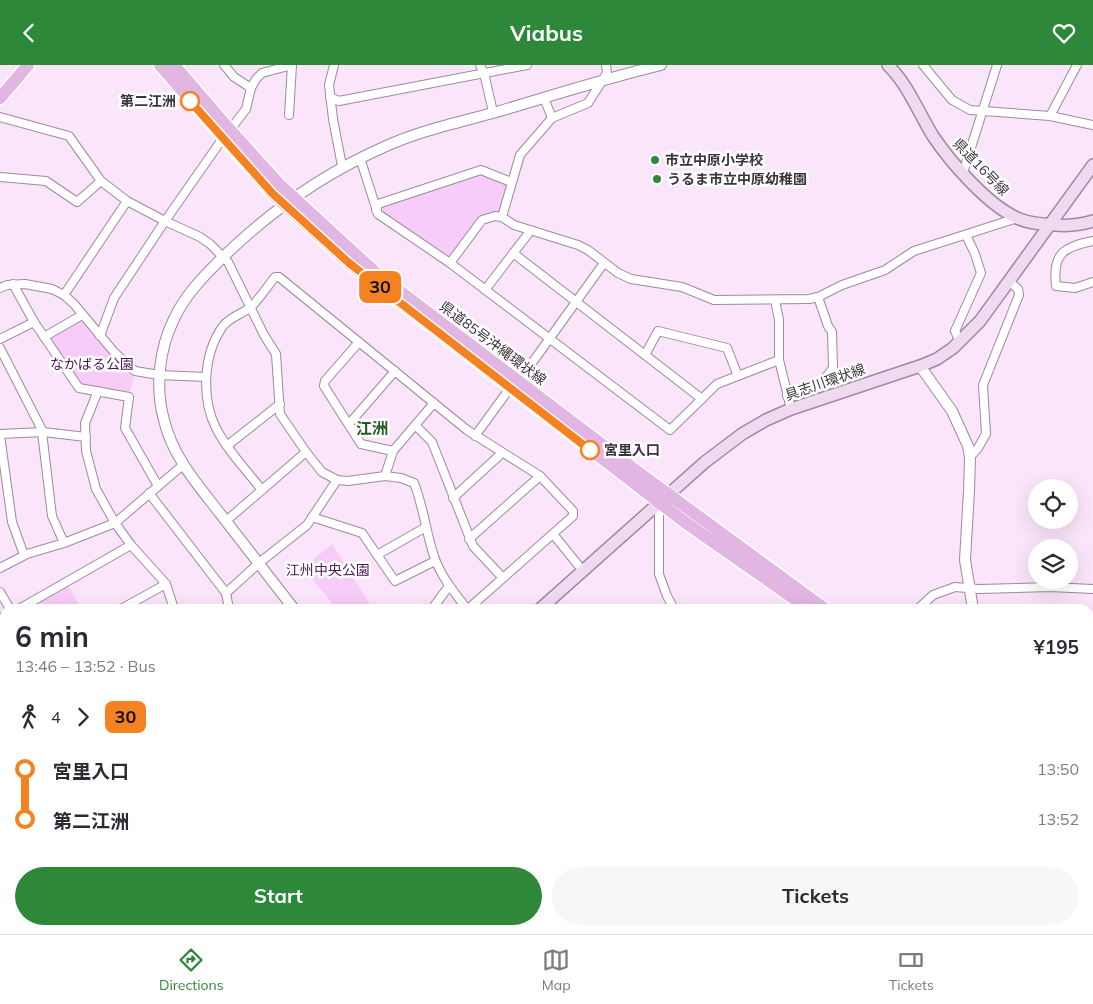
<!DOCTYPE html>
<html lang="en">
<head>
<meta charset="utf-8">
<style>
	body { margin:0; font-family:Mulish,"Noto Sans JP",sans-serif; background:#f7f7f7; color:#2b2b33; height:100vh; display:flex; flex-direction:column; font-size:19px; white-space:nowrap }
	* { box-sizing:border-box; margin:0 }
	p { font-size:16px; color:#7c7c81 }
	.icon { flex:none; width:28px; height:28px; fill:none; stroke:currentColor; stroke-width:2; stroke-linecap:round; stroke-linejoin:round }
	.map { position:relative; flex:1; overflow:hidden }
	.panel { position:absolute; left:0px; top:539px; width:1094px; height:331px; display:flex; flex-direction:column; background:#fff; border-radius:15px 15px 0 0; box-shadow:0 5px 20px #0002 }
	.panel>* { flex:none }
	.badge { padding:0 10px; border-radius:8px; font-size:18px; line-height:32px }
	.tools { position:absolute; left:1028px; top:414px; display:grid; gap:10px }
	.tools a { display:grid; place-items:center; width:50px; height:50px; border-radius:50%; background:#fff; box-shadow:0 5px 20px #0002; font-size:25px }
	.map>.badge { position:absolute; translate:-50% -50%; box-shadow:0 0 0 2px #fff }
	.legs { display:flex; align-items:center; gap:8px; height:55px; padding:0 15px; font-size:16px }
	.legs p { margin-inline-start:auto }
	.head { display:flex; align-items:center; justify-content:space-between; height:85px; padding:0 15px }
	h1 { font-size:28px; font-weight:700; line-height:38px }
	.cta { display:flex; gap:10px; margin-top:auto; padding:10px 15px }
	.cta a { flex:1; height:58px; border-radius:30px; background:#2d8939; color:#fff; font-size:20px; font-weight:700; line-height:58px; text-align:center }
	.cta a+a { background:#f7f7f7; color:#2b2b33 }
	ul { padding:0 15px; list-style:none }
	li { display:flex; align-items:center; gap:18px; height:50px; font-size:19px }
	li i { display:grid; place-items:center; width:8px; height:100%; margin:0 6px; background:currentColor }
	li i::after { content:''; width:12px; height:12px; margin:-6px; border:4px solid; border-radius:50%; background:#fff }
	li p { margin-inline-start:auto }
	li:first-child i { background:linear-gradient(#0000 50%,currentColor 0) }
	li:last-child i { background:linear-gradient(currentColor 50%,#0000 0) }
	header { display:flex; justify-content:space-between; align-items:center; height:65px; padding:0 15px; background:#2d8939; color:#fff; font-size:22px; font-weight:700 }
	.tab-bar { display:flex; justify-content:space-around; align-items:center; height:70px; border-top:1px solid #e1e1e2; background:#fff; font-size:14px; color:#7c7c81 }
	.tab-bar a { display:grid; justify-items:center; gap:2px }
	.tab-bar .current { color:#2d8939 }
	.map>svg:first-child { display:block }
</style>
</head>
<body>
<header><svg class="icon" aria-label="back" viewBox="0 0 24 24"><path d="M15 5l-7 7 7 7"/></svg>Viabus<svg class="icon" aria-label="heart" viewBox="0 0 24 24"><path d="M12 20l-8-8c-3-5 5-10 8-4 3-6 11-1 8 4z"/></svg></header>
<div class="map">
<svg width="1093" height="869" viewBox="0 0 1093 869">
	<rect width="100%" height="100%" fill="#fae5fa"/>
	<!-- green -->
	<g fill="#f7ccf8">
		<path d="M482 105 511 118 502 151 482 156 444 200 378 150V139Z"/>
		<path d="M82 250 135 306 129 332 79 323 44 272Z"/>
		<path d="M332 479 373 544H337L303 503Z"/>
		<path d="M66 517 82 544H19Z"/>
	</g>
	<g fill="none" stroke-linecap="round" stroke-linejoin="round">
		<!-- minor casing -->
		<g stroke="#9d8a9d" stroke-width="10">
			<g id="minor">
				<path d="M224 0 234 12 251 23"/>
				<path d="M334 0 329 20 333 54 342 101"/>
				<path d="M480 0 484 8 493 47"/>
				<path d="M923 0 952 35 970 45 1050 51 1093 60"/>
				<path d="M330 32 339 36 527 0"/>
				<path d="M544 33 552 53"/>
				<path d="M289 50 292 0"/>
				<path d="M1050 51 1077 0"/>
				<path d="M0 52 69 71 101 116 127 136 165 156 200 172 210 179 228 197 264 270 276 289 280 349 306 387 322 407 337 415 348 416 385 411 401 413 414 418C424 443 426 469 435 494 442 513 455 528 467 544"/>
				<path d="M230 65 246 44 251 23 256 14 262 8 292 0"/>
				<path d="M360 93 378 149 450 198 670 365 717 319 779 295"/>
				<path d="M963 108 997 0"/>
				<path d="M0 112 46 116 77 137 101 116"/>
				<path d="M376 145 378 139 481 105 511 117"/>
				<path d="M502 152 520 90 552 53 588 38 607 8 606 0"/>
				<path d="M1093 176C1064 182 1052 188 1056 221L1075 223 1093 217"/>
				<path d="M513 188 702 334"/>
				<path d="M450 198 482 155 495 151 502 152 514 160 578 180 588 185 618 208 631 214 682 222 714 235 809 234 818 232 842 220 885 205 914 186 1017 153"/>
				<path d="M13 219 34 257"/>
				<path d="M0 223 7 220 25 219 52 224 64 230 74 239 114 287 135 306 159 310 206 312"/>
				<path d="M485 225 531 165"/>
				<path d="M64 230 127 136"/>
				<path d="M775 235 779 255V295L791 344"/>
				<path d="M100 271 114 233 165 156 223 73"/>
				<path d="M44 272 82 250"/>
				<path d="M0 274 34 257 79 323 129 332 125 363 158 421"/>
				<path d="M359 277 325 316 324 321 361 379 393 386"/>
				<path d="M960 277 955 266 981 208 975 189 966 170"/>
				<path d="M0 283 43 367"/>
				<path d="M645 290 658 266 727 283 738 311"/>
				<path d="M519 316 604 198"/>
				<path d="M98 326 85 358 86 386 96 424 115 458 131 480 166 519 174 544"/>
				<path d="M787 331 822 317 833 303 832 267 828 261 818 232"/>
				<path d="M349 359 395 306"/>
				<path d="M416 361 432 377 473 481 503 513"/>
				<path d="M42 367 52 451 64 478"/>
				<path d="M0 369 43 367 86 372"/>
				<path d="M0 370 12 457 24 490"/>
				<path d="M475 371 510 323"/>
				<path d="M228 380 280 339"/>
				<path d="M970 392 978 383 986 369 983 320 1019 230 1018 224 1010 217"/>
				<path d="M385 411 393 386 434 338"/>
				<path d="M262 425C247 406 227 385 216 363 201 333 203 289 223 261 230 252 242 249 251 242 260 233 267 222 275 212H279L467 365 540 411 573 446V451L468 544"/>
				<path d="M149 428 226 528 229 544"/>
				<path d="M453 433 502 388"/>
				<path d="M659 438V509L667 531 674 544"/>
				<path d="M312 452 362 468 395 516 435 496"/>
				<path d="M226 456 306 387"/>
				<path d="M553 469 583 506"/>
				<path d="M469 474 540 411"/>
				<path d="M377 490 426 462"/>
				<path d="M0 503 27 489 64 478 115 458 183 400"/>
				<path d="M0 527 10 544"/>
				<path d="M226 528 259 498 307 460 337 415"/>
				<path d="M19 544 131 480"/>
				<path d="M121 544 166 519"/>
				<path d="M432 544 449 521"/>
				<path d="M918 544 933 530 955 522 979 524 1050 522 1093 524"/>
				<path d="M0 554 5 551"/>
				<path d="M0 583 5 580"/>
				<path d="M0 612 5 609"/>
				<path d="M1089 612 1093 611"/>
				<path d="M0 663 5 660"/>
				<path d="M0 710 5 707"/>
				<path d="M0 763 5 760"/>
				<path d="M1089 815 1093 818"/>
				<path d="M50 865 52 869"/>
				<path d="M193 865 195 869"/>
				<path d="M349 865 360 869"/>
				<path d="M19 869 26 865"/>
				<path d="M113 869 120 865"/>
				<path d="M207 869 214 865"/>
				<path d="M271 869 272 865"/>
				<path d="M665 869 666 865"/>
				<path d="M996 869 1000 865"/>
			</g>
		</g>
		<!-- tertiary casing -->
		<g stroke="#9d8a9d" stroke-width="12">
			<g id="tertiary">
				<path d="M920 301 952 346 968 381 970 392 969 426 965 495 973 544"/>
				<path d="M294 544C270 513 246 482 222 451 199 421 173 393 164 355 155 323 159 284 174 254 185 230 203 212 221 194 269 147 323 109 384 82 421 65 461 57 500 46 554 30 607 13 661 0"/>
				<path d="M938 869 940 865"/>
			</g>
		</g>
		<!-- secondary casing -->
		<g stroke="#9d8a9d" stroke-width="14">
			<g id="secondary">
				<path d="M888 0C909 21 918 47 933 71 951 98 988 140 1017 153 1029 159 1043 159 1055 160 1067 161 1081 160 1093 156"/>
				<path d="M540 544 705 397 742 369 766 355 791 344 920 301 937 294 953 283 980 256 1093 100"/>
				<path d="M0 821 5 818"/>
			</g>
		</g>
		<!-- primary casing -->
		<g stroke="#fff" stroke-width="15">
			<g id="primary">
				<path d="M160 0 272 128 349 198 686 458 809 544"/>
				<path d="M174 0 222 56 280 120 377 209 642 410 825 544"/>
				<path d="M0 33 28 0"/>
				<path d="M1089 713 1093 716"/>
				<path d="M1089 726 1093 729"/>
			</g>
		</g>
		<!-- minor -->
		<use href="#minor" stroke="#fff" stroke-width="8"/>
		<!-- tertiary -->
		<use href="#tertiary" stroke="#fff" stroke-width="10"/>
		<!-- secondary -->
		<use href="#secondary" stroke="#f0daf1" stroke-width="11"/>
		<!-- primary -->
		<use href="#primary" stroke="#e2b6e3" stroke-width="12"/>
	</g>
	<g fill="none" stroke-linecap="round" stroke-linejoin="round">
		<!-- line-1 casing -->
		<g stroke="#fff" stroke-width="11">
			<path id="line-1" d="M190 36 272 128 349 198 590 385"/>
		</g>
		<!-- line-1 -->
		<use href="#line-1" stroke="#f58220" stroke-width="8"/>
	</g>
	<!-- markers -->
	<g fill="#fff" stroke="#f58220" stroke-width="2.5">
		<circle cx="190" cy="36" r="9"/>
		<circle cx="590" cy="385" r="9"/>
	</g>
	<g fill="#2d8939" stroke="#fff" stroke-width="2">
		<circle cx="655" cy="95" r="5"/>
		<circle cx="657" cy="114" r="5"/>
	</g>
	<g text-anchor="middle" stroke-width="5" stroke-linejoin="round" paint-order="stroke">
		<!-- stop labels -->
		<g font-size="14" font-weight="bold" fill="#3b343c" stroke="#fff" text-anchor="end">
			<text x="176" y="41">第二江洲</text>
			<text x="604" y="390" text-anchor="start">宮里入口</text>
		</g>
		<!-- poi labels -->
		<g font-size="14" font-weight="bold" fill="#3b343c" stroke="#fff" text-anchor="start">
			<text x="665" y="100">市立中原小学校</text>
			<text x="667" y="119">うるま市立中原幼稚園</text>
		</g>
		<!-- street labels -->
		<g font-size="14" fill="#3b343c" stroke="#fff">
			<text transform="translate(981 102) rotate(46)" y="5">県道16号線</text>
			<text transform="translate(493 278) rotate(37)" y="5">県道85号沖縄環状線</text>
			<text transform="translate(825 317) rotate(-19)" y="5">具志川環状線</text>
		</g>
		<!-- park labels -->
		<g font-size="14" fill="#4f1853" stroke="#fff">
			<text x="92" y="304">なかばる公園</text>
			<text x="328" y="510">江州中央公園</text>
		</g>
		<!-- quarter labels -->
		<g font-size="16" font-weight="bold" fill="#215a27" stroke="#fff">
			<text x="372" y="369">江洲</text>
		</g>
	</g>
</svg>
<div class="tools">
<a><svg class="icon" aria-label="locate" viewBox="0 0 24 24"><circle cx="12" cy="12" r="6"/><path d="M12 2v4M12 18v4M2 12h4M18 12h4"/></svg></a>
<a><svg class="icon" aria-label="layers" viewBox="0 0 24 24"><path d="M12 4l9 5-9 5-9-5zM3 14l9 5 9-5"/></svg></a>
</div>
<b class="badge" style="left:380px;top:222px;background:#f58220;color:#111">30</b>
<section class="panel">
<div class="head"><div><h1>6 min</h1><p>13:46 – 13:52 · Bus</p></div><b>¥195</b></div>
<div class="legs"><svg class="icon" aria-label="walk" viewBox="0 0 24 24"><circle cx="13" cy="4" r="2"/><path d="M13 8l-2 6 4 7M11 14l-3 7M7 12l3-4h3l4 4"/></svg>4<svg class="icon" aria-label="forward" viewBox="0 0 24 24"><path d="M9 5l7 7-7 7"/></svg><b class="badge" style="background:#f58220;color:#111">30</b></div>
<ul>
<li><i style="color:#f58220"></i><b>宮里入口</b><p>13:50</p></li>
<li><i style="color:#f58220"></i><b>第二江洲</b><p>13:52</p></li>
</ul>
<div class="cta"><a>Start</a><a>Tickets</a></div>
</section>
</div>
<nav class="tab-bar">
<a class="current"><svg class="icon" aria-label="directions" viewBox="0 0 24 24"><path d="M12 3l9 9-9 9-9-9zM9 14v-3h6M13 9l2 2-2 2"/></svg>Directions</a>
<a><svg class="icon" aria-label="map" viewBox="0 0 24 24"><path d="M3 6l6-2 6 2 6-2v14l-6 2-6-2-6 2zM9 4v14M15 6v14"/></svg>Map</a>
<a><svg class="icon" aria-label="tickets" viewBox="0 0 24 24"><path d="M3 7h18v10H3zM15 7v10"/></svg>Tickets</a>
</nav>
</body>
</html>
